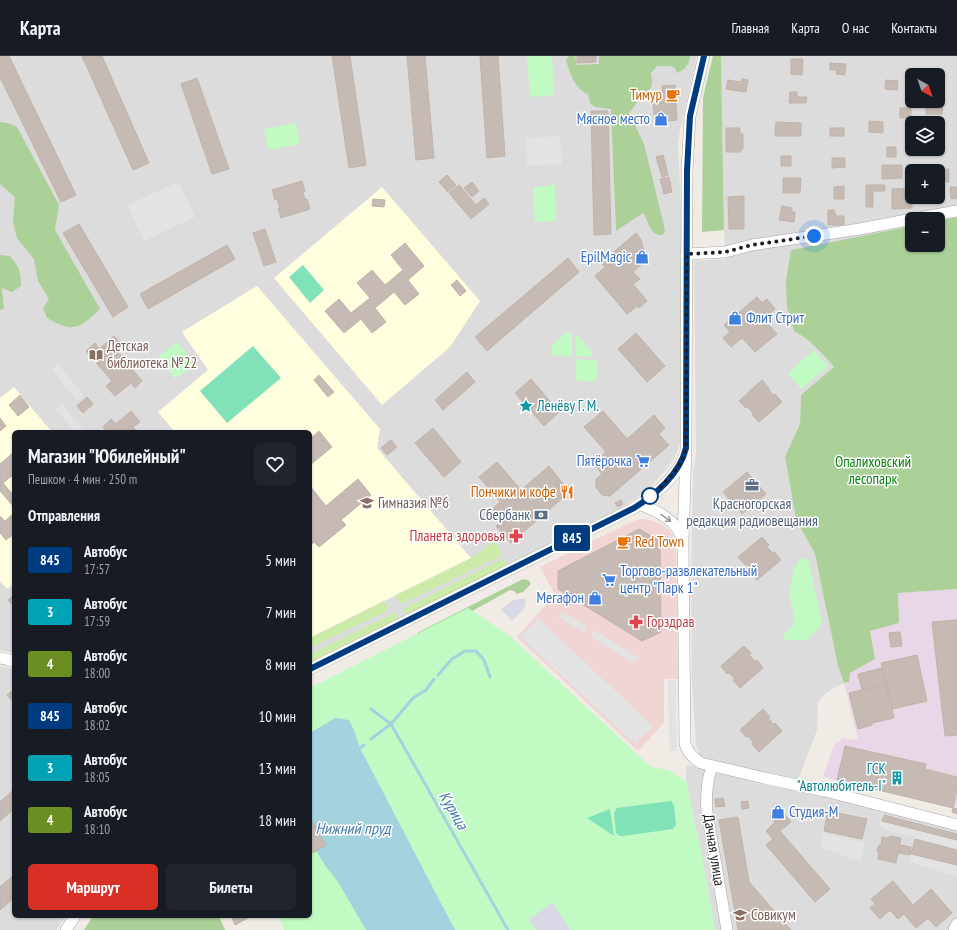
<!DOCTYPE html>
<html lang="ru">
<head>
<meta charset="utf-8">
<style>
	body { margin:0; font-family:"PT Sans Narrow",sans-serif; background:#20242c; color:#f1f3f6; height:100vh; display:flex; flex-direction:column; font-size:15px; white-space:nowrap }
	* { box-sizing:border-box; margin:0 }
	p { font-size:13px; color:#9ea1a6 }
	.icon { flex:none; width:22px; height:22px; fill:none; stroke:currentColor; stroke-width:2; stroke-linecap:round; stroke-linejoin:round }
	.map { position:relative; flex:1; overflow:hidden }
	.side { position:absolute; left:12px; top:374px; width:300px; height:488px; display:flex; flex-direction:column; background:#171b24; border-radius:6px; box-shadow:0 1px 3px #0004 }
	.side>* { flex:none }
	.badge { padding:0 8px; border-radius:3px; font-size:14px; line-height:26px }
	.needle { width:26px; rotate:140deg }
	.tools { position:absolute; left:905px; top:12px; display:grid; gap:8px }
	.tools a { display:grid; place-items:center; width:40px; height:40px; border-radius:6px; background:#171b24; box-shadow:0 1px 3px #0004; font-size:20px }
	.you { position:absolute; width:20px; height:20px; margin:-10px; border:3px solid #fff; border-radius:50%; background:#1a73e8; box-shadow:0 0 0 6px #1a73e833 }
	.map>.badge { position:absolute; translate:-50% -50%; box-shadow:0 0 0 2px #fff }
	h2 { padding:0 16px; font-size:15px; line-height:36px }
	.round { display:grid; place-items:center; flex:none; width:42px; height:42px; border-radius:6px; background:#20242c }
	.overview { display:flex; align-items:center; justify-content:space-between; height:68px; padding:0 16px }
	h1 { font-size:19px; font-weight:800; line-height:30px }
	.cta { display:flex; gap:8px; margin-top:auto; padding:8px 16px }
	.cta a { flex:1; height:46px; border-radius:6px; background:#d93025; color:#fff; font-size:16px; font-weight:800; line-height:46px; text-align:center }
	.cta a+a { background:#20242c; color:#f1f3f6 }
	ul { padding:0; list-style:none }
	li { display:flex; align-items:center; gap:12px; height:52px; padding:0 16px }
	li div { flex:1 }
	li b { display:block; font-size:15px }
	li em { font-style:normal }
	li .badge { min-width:44px; font-weight:700; text-align:center }
	header { display:flex; align-items:center; gap:24px; box-sizing:border-box; height:56px; padding:0 20px; background:#171b24; border-bottom:1px solid #363941 }
	header strong { font-size:19px }
	nav { display:flex; gap:22px; margin-inline-start:auto; font-size:14px }
	.map>svg:first-child { display:block }
</style>
</head>
<body>
<header>
<strong>Карта</strong>
<nav><a>Главная</a><a>Карта</a><a>О нас</a><a>Контакты</a></nav>
</header>
<div class="map">
<svg width="957" height="874" viewBox="0 0 957 874">
	<rect width="100%" height="100%" fill="#f0ece5"/>
	<!-- residential -->
	<g fill="#dddcdc" fill-rule="evenodd">
		<path d="M0 0H697L680 74 678 87 682 177 681 385 675 401 666 414 651 430 625 450 456 535 310 606V376H14V597L0 594Z"/>
		<path d="M721 0H957V161L938 165V163H912V170L791 194 787 251 794 275 807 282 819 293 834 311 801 339 800 368 785 401 796 463 815 498 838 610 844 627 827 636 818 646 817 674 798 724 704 703 700 699 696 689 692 624 691 518 693 417 696 399 694 205 725 203ZM912 19H938V45H912ZM912 67H938V93H912ZM912 115H938V141H912Z"/>
		<path d="M0 610 14 613V860H65L57 874H0Z"/>
		<path d="M688 709 758 727 825 740 957 774V874H715L702 800 686 725V711Z"/>
	</g>
	<!-- commercial -->
	<path fill="#f1d4d4" d="M643 463 650 464 661 468 670 475 676 484 678 623H664V667L638 695 517 581 555 539 540 511 633 465Z"/>
	<!-- industrial -->
	<path fill="#e9d6e6" d="M957 533V753L823 721 834 689 843 682 858 684 844 627 849 626 850 617 875 603 870 575 898 537Z"/>
	<!-- education -->
	<g fill="#fffedf">
		<path d="M382 131 480 245 450 291 382 349 274 222Z"/>
		<path d="M257 230 380 373 377 392 471 502 310 582V376H175L158 356 208 314 182 276Z"/>
		<path d="M14 331 52 376H14V528L7 533 0 525V342Z"/>
	</g>
	<!-- grass -->
	<g fill="#cceba9">
		<path d="M495 485 501 497 500 500 404 547H400L396 539 471 502Z"/>
		<path d="M504 502 507 509 407 558H405L403 553Z"/>
		<path d="M384 545 387 550V555L310 592V582Z"/>
		<path d="M394 557 397 558 398 563 310 606V598Z"/>
	</g>
	<!-- forest -->
	<g fill="#abd098">
		<path d="M569 0H575L577 9 599 8V0H690C689 9 685 14 677 17L675 12 670 10H657L651 17C654 33 650 34 639 44 635 48 633 53 629 57L644 88 665 174 663 179C649 180 649 165 643 157L616 175 611 53 595 51 590 47 588 38C575 34 569 15 566 4Z"/>
		<path d="M713 0H721L724 174 702 176 703 41Z"/>
		<path d="M0 66 8 67 17 71 59 149 55 174 100 253C91 261 81 273 68 271 61 270 53 265 47 262L43 252 49 243 38 225 34 203 17 182 13 166 15 141 0 128Z"/>
		<path d="M957 161V533L898 537 899 567 870 575 875 603 850 617 849 626 844 627 838 610 815 498 796 463 785 401 800 368 801 339 834 311C821 296 811 284 794 275L787 251 786 225 791 194 912 170V189H938V165Z"/>
		<path d="M0 199 10 200C19 211 21 215 21 230L12 236 2 232 4 253 0 254Z"/>
		<path d="M523 523 528 524 531 528 523 536 517 538 514 535 510 534 422 583 417 577Z"/>
		<path d="M93 860H219L225 874H84Z"/>
	</g>
	<!-- park -->
	<g fill="#c1fbc3">
		<path d="M527 0H552L554 39 530 41Z"/>
		<path d="M296 67 300 88 268 94 264 73Z"/>
		<path d="M555 129 556 165 535 166 533 131Z"/>
		<path d="M566 277H572V300L552 299V289Z"/>
		<path d="M576 280H578L593 297 590 301 576 300Z"/>
		<path d="M178 286 194 309 175 323 159 300Z"/>
		<path d="M814 294 828 310 801 333 788 317Z"/>
		<path d="M576 303 598 305 596 326 576 324Z"/>
		<path d="M808 502 822 567 819 572 807 584H785L783 582V580L793 569 794 560 789 539 793 516 799 504Z"/>
		<path d="M468 552 510 580 651 711 669 714 686 725 702 800 715 874H284L279 860H310V632Z"/>
	</g>
	<!-- pitch -->
	<g fill="#81e1b8">
		<path d="M303 209 324 234 310 247 289 221Z"/>
		<path d="M253 290 281 322 227 367 200 335Z"/>
		<path d="M671 745 674 749 676 769 673 773 623 780H620L616 777 614 757 617 752Z"/>
		<path d="M610 753 614 780 587 762Z"/>
	</g>
	<!-- parking -->
	<g fill="#e3e3e3">
		<path d="M560 80 562 108 527 110 526 82Z"/>
		<path d="M179 126 195 161 144 185 127 149Z"/>
		<path d="M58 308 84 339 77 345 52 314Z"/>
		<path d="M62 348 85 376H75L56 353Z"/>
		<path d="M562 555 587 570 583 576 558 561Z"/>
		<path d="M538 562 653 670 635 688 520 581Z"/>
		<path d="M594 574 638 601 634 607 591 581Z"/>
		<path d="M668 624H676L677 695H669Z"/>
		<path d="M882 758 957 777V820L909 806 914 781 885 774V772L879 771Z"/>
		<path d="M823 777 865 786 860 806 820 791Z"/>
	</g>
	<!-- plaza -->
	<g fill="#d9d9e6">
		<path d="M526 542 524 553 512 565 501 553 513 544Z"/>
		<path d="M553 847 567 869 570 874H536L529 863Z"/>
	</g>
	<!-- water -->
	<path fill="#a4d3df" d="M335 662 349 664 354 674 360 692 455 874H366L338 826 324 808 310 784V677Z"/>
	<g fill="none" stroke-linecap="round" stroke-linejoin="round">
		<!-- stream -->
		<g stroke="#a4d3df" stroke-width="3">
			<path d="M438 619 452 603 465 595H476L484 604 490 621"/>
			<path d="M371 653 391 668 508 874"/>
			<path d="M371 683 391 668 413 642 426 634 434 623"/>
			<path d="M360 692 364 689"/>
		</g>
	</g>
	<!-- building -->
	<g fill="#c5bbb4" stroke="#c2b2a7">
		<path d="M0 0H9L76 139 61 146 0 21Z"/>
		<path d="M82 0H102L149 107 133 114Z"/>
		<path d="M332 0H350L366 109 349 112Z"/>
		<path d="M407 0H425L434 102 416 104Z"/>
		<path d="M480 0H498L505 100 487 102Z"/>
		<path d="M577 0H596V6L577 7Z"/>
		<path d="M791 3H803L802 19 791 18Z"/>
		<path d="M830 7 846 8 845 19 836 18 837 14H830Z"/>
		<path d="M197 22 229 113 212 118 181 28Z"/>
		<path d="M742 23 748 24 746 36 726 33 728 24 741 26Z"/>
		<path d="M886 24 898 25 897 34 885 33Z"/>
		<path d="M675 29 676 46 660 48 659 37H663L662 30Z"/>
		<path d="M790 36H797V41H807L806 47H789Z"/>
		<path d="M943 44 942 58H926V45Z"/>
		<path d="M676 46 677 64 655 66 653 48Z"/>
		<rect x="900" y="52" width="11" height="10"/>
		<path d="M591 55H608L611 178 594 179Z"/>
		<path d="M869 65 883 66V77L869 76Z"/>
		<path d="M776 66 801 67V80H775Z"/>
		<path d="M726 72H740V78H743V93H741V96H726Z"/>
		<rect x="830" y="72" width="14" height="8"/>
		<rect x="887" y="91" width="9" height="10"/>
		<path d="M663 99 668 119 662 121 656 101Z"/>
		<rect x="781" y="100" width="10" height="10"/>
		<path d="M832 102H845V111L832 112Z"/>
		<path d="M882 109H902V122L882 123Z"/>
		<path d="M949 113V126H938V115H935V114Z"/>
		<path d="M447 119 456 129 448 136 439 126Z"/>
		<path d="M669 121 672 136 664 138 660 123Z"/>
		<path d="M783 122H801L800 137H783Z"/>
		<path d="M302 125 305 135 303 136 305 144 307 143 310 153 281 162 278 152H280L277 143 275 144 272 134Z"/>
		<path d="M472 126 479 135 472 141 464 132Z"/>
		<path d="M459 129 476 149 484 142 489 148 471 163 449 137Z"/>
		<path d="M866 129H885V135H873V151H866Z"/>
		<path d="M844 130V143H834V131Z"/>
		<path d="M950 131H957V142L951 143Z"/>
		<path d="M911 132 912 152 892 153V133Z"/>
		<path d="M744 140V173H729L728 141Z"/>
		<path d="M373 143 385 144 384 151 372 150Z"/>
		<path d="M782 150 792 152 791 156H795L794 166 779 164Z"/>
		<path d="M828 154H834L836 160H844V169H828Z"/>
		<path d="M79 168 128 251 113 261 63 177Z"/>
		<path d="M265 173 276 206 264 210 253 177Z"/>
		<path d="M636 177 641 184 646 204 633 216 640 223 633 228 647 245 639 252 637 250 627 258 595 220 605 211 601 207Z"/>
		<path d="M405 187 424 210 408 224 419 238 405 249 394 236 375 252 386 266 372 277 361 263 344 277 325 255 339 243 351 257 370 242 357 227 372 214 385 229 403 214 391 199Z"/>
		<path d="M227 189 235 203 148 253 140 238Z"/>
		<path d="M568 202 579 216 487 295 475 281Z"/>
		<path d="M457 224 466 235 460 240 451 229Z"/>
		<path d="M757 241 762 247 767 243 775 253 764 263 777 278 755 296 742 282 731 291 723 282 730 276 724 269Z"/>
		<path d="M636 277 665 310 647 326 618 293Z"/>
		<path d="M114 280 123 290 117 295 142 325 135 332 131 327 115 340 106 330 112 325 86 295 95 287 99 293Z"/>
		<path d="M467 316 475 326 443 354 435 344Z"/>
		<path d="M319 319 334 336 328 341 314 324Z"/>
		<path d="M531 323 559 356 544 370 515 337Z"/>
		<path d="M762 324 769 332 768 333 773 339 775 338 782 346 759 366 752 359 753 357 747 351 746 352 739 345Z"/>
		<path d="M20 339 29 351 18 360 9 349Z"/>
		<path d="M87 341 93 348 83 357 77 350Z"/>
		<path d="M131 355 140 366 133 371 138 376H107L103 371 111 363 116 368Z"/>
		<path d="M603 355 627 383 654 359 665 372 659 378 669 389 610 440 602 439 596 431V423L602 418 593 407 606 396 584 371Z"/>
		<path d="M0 362 6 370 0 375Z"/>
		<path d="M433 372 461 406 444 421 415 387Z"/>
		<path d="M319 375 332 391 310 409V383Z"/>
		<path d="M391 384 397 391 387 399 381 392Z"/>
		<path d="M14 396V418L3 427 14 440V451L0 435V408Z"/>
		<path d="M497 406 521 434 549 410 560 424 556 427 566 439 511 487 496 470 502 465 492 453 500 446 479 421Z"/>
		<path d="M747 416 754 424 752 425 758 432 759 430 766 438 742 458 736 450 737 449 732 443 730 444 723 436Z"/>
		<path d="M358 423 371 439 341 464 346 469 319 491 314 486 310 490V430L326 450Z"/>
		<path d="M560 424 571 436 566 439 556 427Z"/>
		<path d="M621 444 623 448 618 451 615 447Z"/>
		<path d="M14 457V478L6 484 0 477V460L5 465Z"/>
		<path d="M639 473 660 485 661 576 642 585 558 533V515Z"/>
		<path d="M762 481 769 489 767 491 773 497 774 496 781 504 757 524 751 516 752 515 747 508 745 509 738 501Z"/>
		<path d="M14 539V551L8 544Z"/>
		<path d="M957 564V679L945 680 932 566Z"/>
		<path d="M900 576 902 590 891 591 889 577Z"/>
		<path d="M744 590 751 597 749 599 755 605 757 604 763 612 740 632 733 624 735 623 729 617 727 618 721 610Z"/>
		<path d="M917 599 927 645 892 653 881 607Z"/>
		<path d="M882 612 886 628 862 634 858 618Z"/>
		<path d="M886 628 894 662 872 667V669L858 673 849 637Z"/>
		<path d="M14 633V647L7 639Z"/>
		<path d="M763 653 770 661 768 662 774 669 775 667 782 675 759 696 752 688 754 687 748 680 746 681 740 674Z"/>
		<path d="M845 690 926 708 925 713 957 721V734L953 752 837 724Z"/>
		<path d="M14 733V753L0 765V746Z"/>
		<path d="M723 742 725 750 716 751 715 743Z"/>
		<path d="M748 745 749 752 742 753 741 746Z"/>
		<path d="M779 752 791 766 780 775 830 833 815 846 766 789 773 783 766 775 775 766 770 760Z"/>
		<path d="M953 752 957 753V758L952 756Z"/>
		<path d="M828 755 867 763 862 783 824 775Z"/>
		<path d="M884 759 957 778V784L882 765Z"/>
		<path d="M738 761 749 826 791 874H738L719 764Z"/>
		<path d="M311 764 326 789 313 797 310 791V765Z"/>
		<path d="M890 780 901 782 896 807 878 803 879 795H877L879 789H881L882 781 889 782Z"/>
		<path d="M915 783 957 794V809L911 798Z"/>
		<path d="M901 789 911 791 910 799 899 797Z"/>
		<path d="M14 819V842L0 854V831Z"/>
		<path d="M893 825 913 849 931 833 952 857 936 871 928 862 916 872 904 858 898 863 890 854 880 863 870 852 875 848 871 843Z"/>
		<path d="M231 860H250V861L235 869Z"/>
	</g>
	<g fill="none" stroke-linecap="round" stroke-linejoin="round">
		<!-- minor casing -->
		<g stroke="#a6a6a6" stroke-width="12">
			<g id="minor">
				<path d="M704 0 690 60 687 115 686 392 683 486 685 688C688 697 693 702 701 707L764 722 825 735 957 769"/>
				<path d="M913 163 957 155"/>
				<path d="M687 198 725 196 752 189 860 173 912 163"/>
				<path d="M639 448C656 455 677 463 682 483"/>
				<path d="M0 602 14 605"/>
				<path d="M310 613 634 452C653 440 677 421 685 399"/>
				<path d="M711 714C706 728 706 742 707 756L727 874"/>
				<path d="M66 874 75 860"/>
				<path d="M954 874 957 868"/>
			</g>
		</g>
		<!-- minor -->
		<use href="#minor" stroke="#fff" stroke-width="11"/>
	</g>
	<!-- one-way arrows -->
	<defs><path id="oneway-shaft" d="M-6 0H5M1.5-3L5.5 0L1.5 3" fill="none" stroke-width="1.6" stroke-linecap="round" stroke-linejoin="round"/></defs>
	<use stroke="#9a9a9a" href="#oneway-shaft" transform="translate(666 462) rotate(35)"/>
	<g fill="none" stroke-linecap="round" stroke-linejoin="round">
		<!-- line casing -->
		<g stroke="#fff" stroke-width="9">
			<path id="line" d="M310 613 634 452C655 439 680 418 686 392L687 115 690 60 704 0"/>
		</g>
		<!-- line -->
		<use href="#line" stroke="#003b80" stroke-width="6"/>
		<!-- walk -->
		<path stroke="#1f1f1f" stroke-width="4" stroke-dasharray="0 7.2" d="M650 440C666 427 681 412 686 392L687 198 725 196 752 189 814 180"/>
	</g>
	<!-- icons -->
	<defs>
		<g id="cafe-bare" transform="scale(1.08)"><path d="M-5.5-4.5H6V0H3Q3 3.5 0 3.5H-2.5Q-5.5 3.5-5.5 0ZM3-3.2v2h1.7v-2ZM-6 4.5H4V6H-6Z" fill="#e8710a" stroke="#fff" stroke-width="2.5" paint-order="stroke"/></g>
		<g id="shop-bare" transform="scale(1.08)"><path d="M-5-2.5h2.3a2.7 3.5 0 0 1 5.4 0H5L5.5 6h-11ZM-1.5-2.5h3a1.5 2.3 0 0 0-3 0Z" fill="#3f7fe0" stroke="#fff" stroke-width="2.5" paint-order="stroke"/></g>
		<g id="library-bare" transform="scale(1.08)"><path d="M-6-4Q-3-5.5-.7-3.5V5Q-3 3-6 4ZM6-4Q3-5.5 .7-3.5V5Q3 3 6 4Z" fill="#8d6e63" stroke="#fff" stroke-width="2.5" paint-order="stroke"/></g>
		<g id="sight-bare" transform="scale(1.08)"><path d="M0-6L1.8-2.2L6-1.7L2.9 1.2L3.7 5.4L0 3.3L-3.7 5.4L-2.9 1.2L-6-1.7L-1.8-2.2Z" fill="#0f9aa8" stroke="#fff" stroke-width="2.5" paint-order="stroke"/></g>
		<g id="supermarket-bare" transform="scale(1.08)"><path d="M-6-5.5h2.5l.6 2H6L4.5 2H-2.5L-4.4-4H-6ZM-1.5 3.2a1.3 1.3 0 1 0 .1 0ZM3 3.2a1.3 1.3 0 1 0 .1 0Z" fill="#3f7fe0" stroke="#fff" stroke-width="2.5" paint-order="stroke"/></g>
		<g id="office-bare" transform="scale(1.08)"><path d="M-6-3h4V-5.5h4V-3h4V5H-6ZM-1-4.5V-3h2v-1.5ZM-6 0V1H6V0Z" fill="#5c6f8a" stroke="#fff" stroke-width="2.5" paint-order="stroke"/></g>
		<g id="restaurant-bare" transform="scale(1.08)"><path d="M-5-6h1v4h1v-4h1v4h1v-4h1v5L-1.5 .5V6h-2V.5L-5-1ZM5-6V6H3V1.5H1.5Q1.5-4 5-6Z" fill="#e8710a" stroke="#fff" stroke-width="2.5" paint-order="stroke"/></g>
		<g id="school-bare" transform="scale(1.08)"><path d="M0-5L7-2L0 1L-7-2ZM-4 1L0 2.5L4 1V4Q0 6-4 4Z" fill="#8d6e63" stroke="#fff" stroke-width="2.5" paint-order="stroke"/></g>
		<g id="bank-bare" transform="scale(1.08)"><path d="M-6-4H6V4H-6ZM0-2.3a2.3 2.3 0 1 0 0 4.6a2.3 2.3 0 1 0 0-4.6Z" fill="#5c6f8a" stroke="#fff" stroke-width="2.5" paint-order="stroke"/></g>
		<g id="pharmacy-bare" transform="scale(1.08)"><path d="M-2-6h4v4h4v4h-4v4h-4v-4h-4v-4h4Z" fill="#e0444e" stroke="#fff" stroke-width="2.5" paint-order="stroke"/></g>
		<g id="building-bare" transform="scale(1.08)"><path d="M-4-6H4V6H1V3H-1V6H-4ZM-2.5-4.3h1.7v1.8h-1.7ZM.8-4.3h1.7v1.8H.8ZM-2.5-1h1.7V.8h-1.7ZM.8-1h1.7V.8H.8Z" fill="#0f9aa8" stroke="#fff" stroke-width="2.5" paint-order="stroke"/></g>
	</defs>
	<g fill-rule="evenodd">
		<use href="#cafe-bare" x="673" y="39"/>
		<use href="#shop-bare" x="661" y="63"/>
		<use href="#shop-bare" x="642" y="201"/>
		<use href="#shop-bare" x="735" y="262"/>
		<use href="#library-bare" x="96" y="299"/>
		<use href="#sight-bare" x="526" y="350"/>
		<use href="#supermarket-bare" x="643" y="405"/>
		<use href="#office-bare" x="752" y="429"/>
		<use href="#restaurant-bare" x="567" y="436"/>
		<use href="#school-bare" x="367" y="447"/>
		<use href="#bank-bare" x="541" y="459"/>
		<use href="#pharmacy-bare" x="516" y="480"/>
		<use href="#cafe-bare" x="624" y="486"/>
		<use href="#supermarket-bare" x="609" y="524"/>
		<use href="#shop-bare" x="595" y="542"/>
		<use href="#pharmacy-bare" x="636" y="566"/>
		<use href="#building-bare" x="897" y="722"/>
		<use href="#shop-bare" x="778" y="756"/>
		<use href="#school-bare" x="740" y="859"/>
	</g>
	<!-- markers -->
	<circle fill="#fff" stroke="#003b80" stroke-width="2" cx="650" cy="440" r="8"/>
	<g text-anchor="middle" stroke-width="3" stroke-linejoin="round" paint-order="stroke">
		<!-- food labels -->
		<g font-size="15" fill="#c56008" stroke="#fff" text-anchor="end">
			<text x="662" y="44">Тимур</text>
			<text x="556" y="441">Пончики и кофе</text>
			<text x="635" y="491" text-anchor="start">Red Town</text>
		</g>
		<!-- shop labels -->
		<g font-size="15" fill="#366cbe" stroke="#fff" text-anchor="end">
			<text x="650" y="68">Мясное место</text>
			<text x="631" y="206">EpilMagic</text>
			<text x="746" y="267" text-anchor="start">Флит Стрит</text>
			<text x="632" y="410">Пятёрочка</text>
			<text x="620" y="520" text-anchor="start">Торгово-развлекательный<tspan x="620" dy="17">центр "Парк 1"</tspan></text>
			<text x="584" y="547">Мегафон</text>
			<text x="789" y="761" text-anchor="start">Студия-М</text>
		</g>
		<!-- education labels -->
		<g font-size="15" fill="#785e54" stroke="#fff" text-anchor="start">
			<text x="107" y="295">Детская<tspan x="107" dy="17">библиотека №22</tspan></text>
			<text x="378" y="452">Гимназия №6</text>
			<text x="751" y="864">Совикум</text>
		</g>
		<!-- culture labels -->
		<g font-size="15" fill="#0d838f" stroke="#fff" text-anchor="start">
			<text x="537" y="355">Ленёву Г. М.</text>
			<text x="886" y="718" text-anchor="end">ГСК<tspan x="886" dy="17">"Автолюбитель-I"</tspan></text>
		</g>
		<!-- park labels -->
		<g font-size="15" fill="#09810e" stroke="#fff">
			<text x="873" y="411">Опалиховский<tspan x="873" dy="17">лесопарк</tspan></text>
		</g>
		<!-- service labels -->
		<g font-size="15" fill="#4e5e75" stroke="#fff">
			<text x="752" y="453">Красногорская<tspan x="752" dy="17">редакция радиовещания</tspan></text>
			<text x="530" y="464" text-anchor="end">Сбербанк</text>
		</g>
		<!-- health labels -->
		<g font-size="15" fill="#be3a42" stroke="#fff" text-anchor="end">
			<text x="505" y="485">Планета здоровья</text>
			<text x="647" y="571" text-anchor="start">Горздрав</text>
		</g>
		<!-- street labels -->
		<g font-size="15" fill="#1f1f1f" stroke="#fff">
			<text transform="translate(714 794) rotate(81)" y="5">Дачная улица</text>
		</g>
		<!-- water labels -->
		<g font-size="16" font-style="italic" fill="#457ba9" stroke="#fff">
			<text transform="translate(454 754) rotate(60)" y="6">Курица</text>
			<text x="353" y="778">Нижний пруд</text>
		</g>
	</g>
</svg>
<div class="tools">
<a><svg class="needle" viewBox="-14 -14 28 28"><path d="M0-13l5 13h-10z" fill="#e53935"/><path d="M0 13l5-13h-10z" fill="#9ea1a6"/></svg></a>
<a><svg class="icon" aria-label="layers" viewBox="0 0 24 24"><path d="M12 4l9 5-9 5-9-5zM3 14l9 5 9-5"/></svg></a>
<a>+</a>
<a>−</a>
</div>
<div class="you" style="left:814px;top:180px"></div>
<b class="badge" style="left:572px;top:482px;background:#003b80;color:#fff">845</b>
<section class="side">
<div class="overview"><div><h1>Магазин &quot;Юбилейный&quot;</h1><p>Пешком · 4 мин · 250 m</p></div><a class="round"><svg class="icon" aria-label="heart" viewBox="0 0 24 24"><path d="M12 20l-8-8c-3-5 5-10 8-4 3-6 11-1 8 4z"/></svg></a></div>
<h2>Отправления</h2>
<ul>
<li><span class="badge" style="background:#003b80;color:#fff">845</span><div><b>Автобус</b><p>17:57</p></div><em>5 мин</em></li>
<li><span class="badge" style="background:#00a3b4;color:#fff">3</span><div><b>Автобус</b><p>17:59</p></div><em>7 мин</em></li>
<li><span class="badge" style="background:#6b8e23;color:#fff">4</span><div><b>Автобус</b><p>18:00</p></div><em>8 мин</em></li>
<li><span class="badge" style="background:#003b80;color:#fff">845</span><div><b>Автобус</b><p>18:02</p></div><em>10 мин</em></li>
<li><span class="badge" style="background:#00a3b4;color:#fff">3</span><div><b>Автобус</b><p>18:05</p></div><em>13 мин</em></li>
<li><span class="badge" style="background:#6b8e23;color:#fff">4</span><div><b>Автобус</b><p>18:10</p></div><em>18 мин</em></li>
</ul>
<div class="cta"><a>Маршрут</a><a>Билеты</a></div>
</section>
</div>
</body>
</html>
